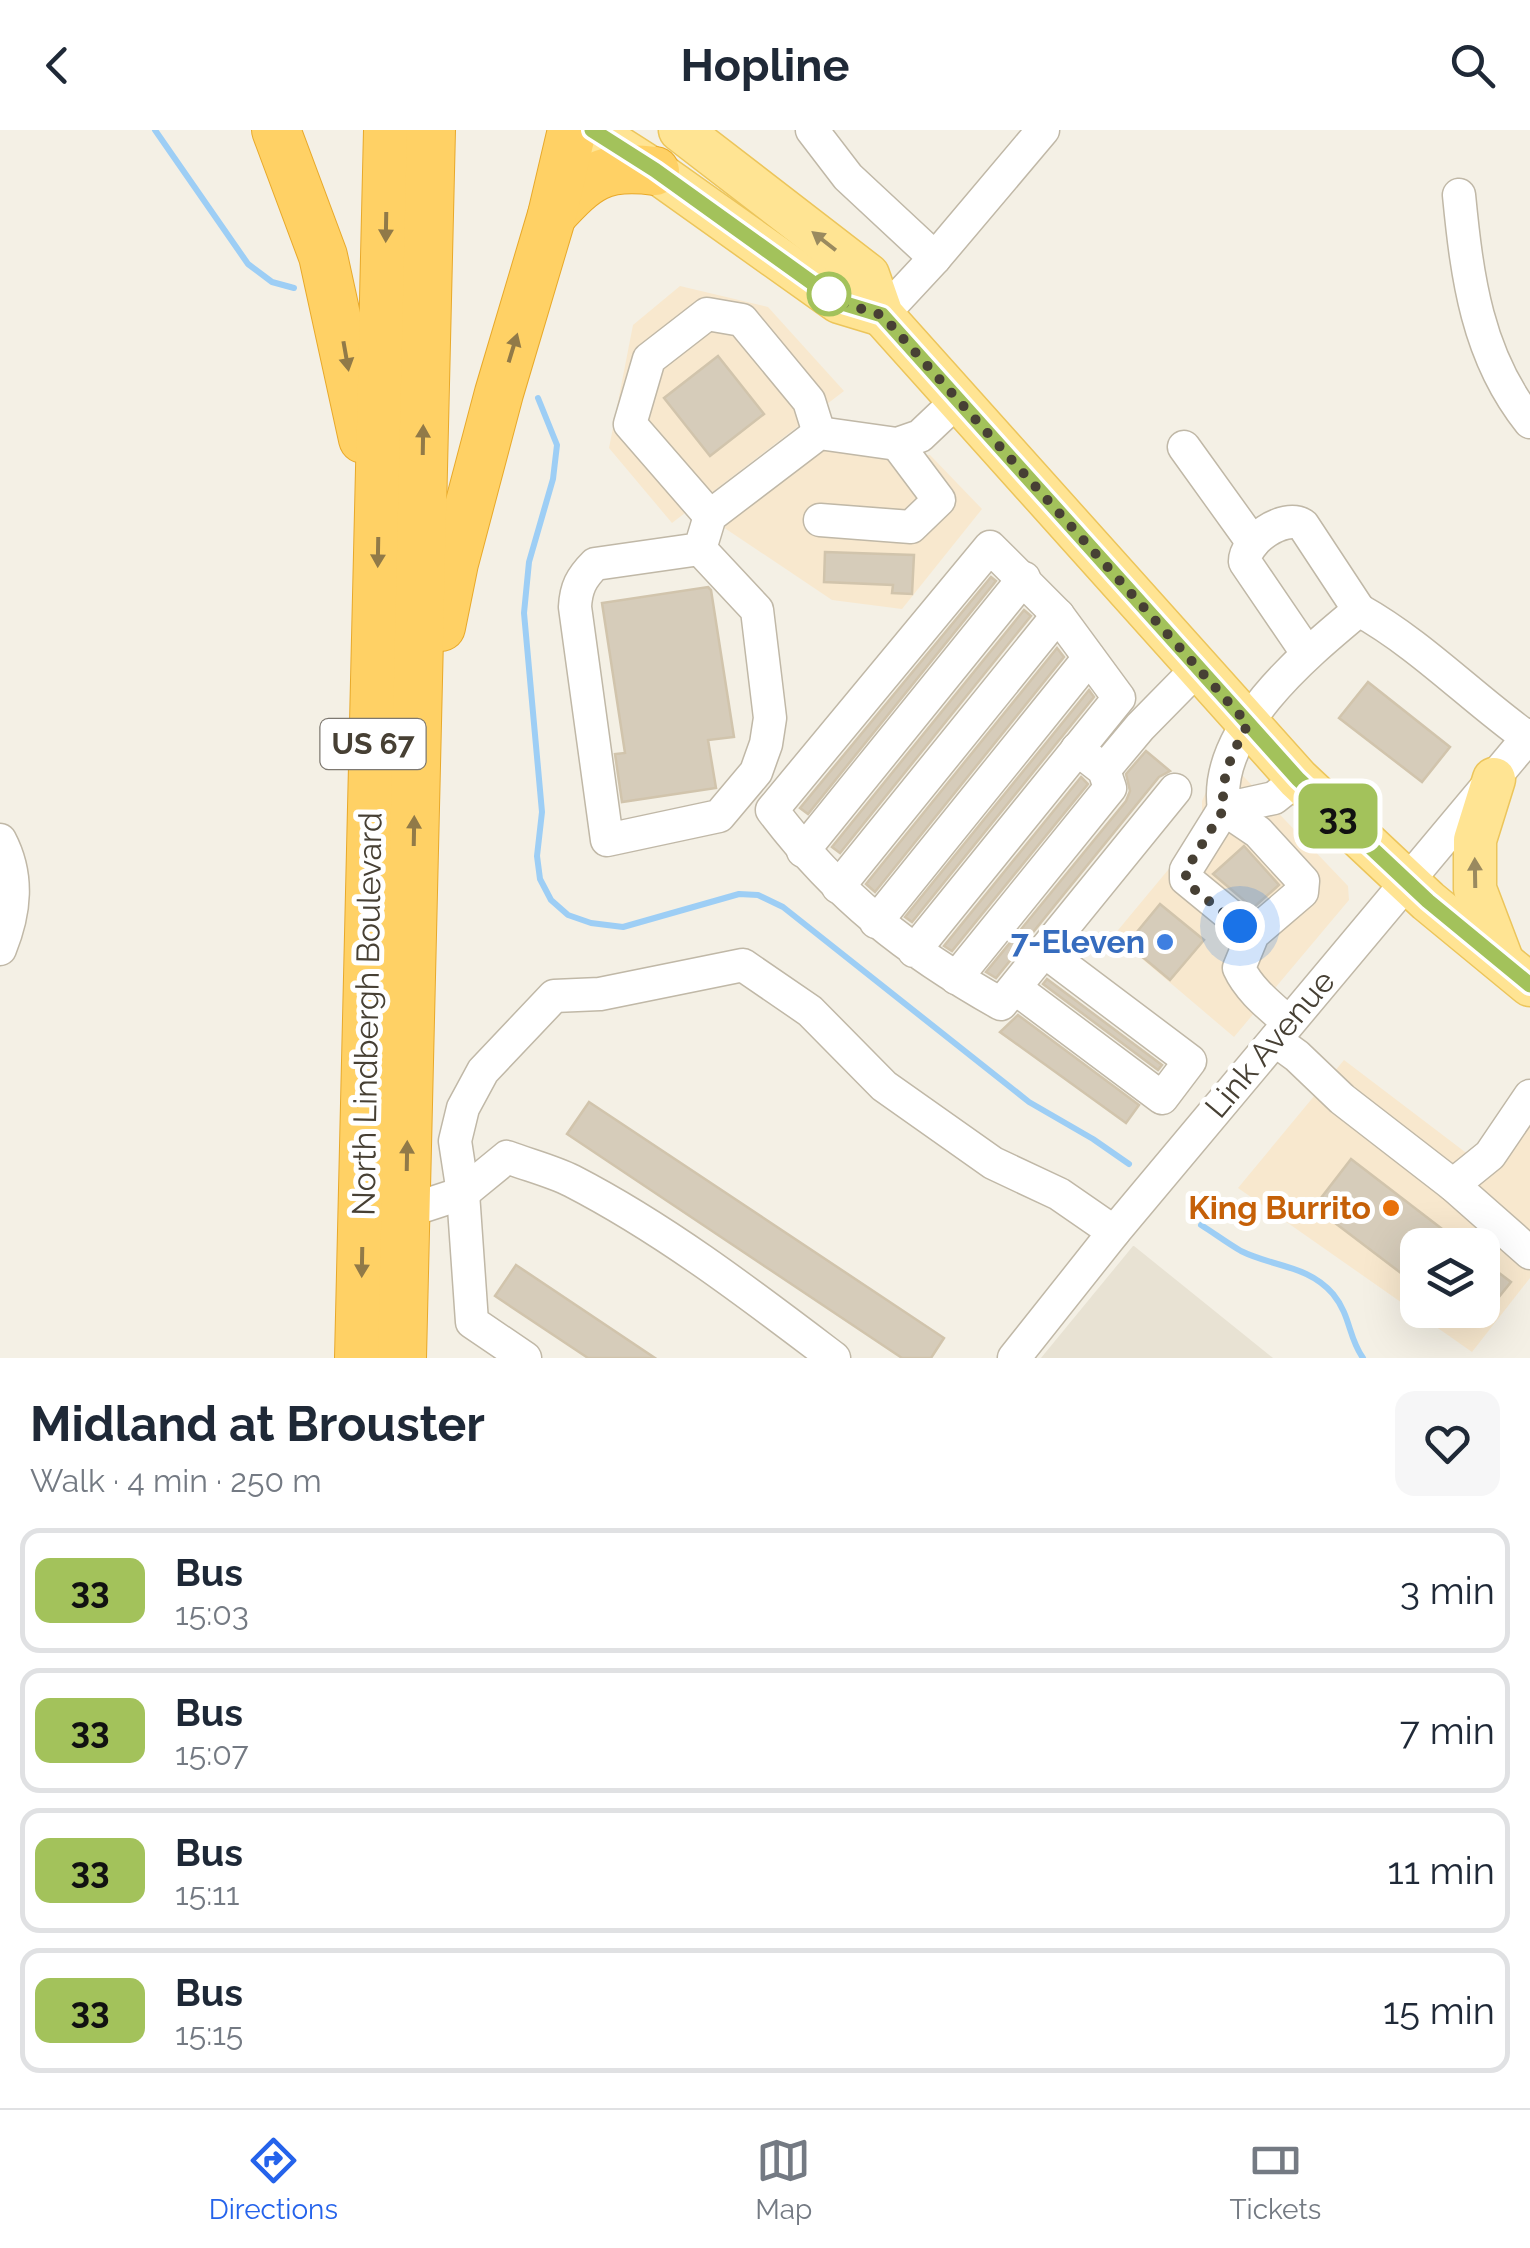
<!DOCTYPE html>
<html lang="en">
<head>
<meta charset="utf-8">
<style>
	body { margin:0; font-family:Raleway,sans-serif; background:#f6f6f7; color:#1f2937; height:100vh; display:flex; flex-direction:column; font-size:38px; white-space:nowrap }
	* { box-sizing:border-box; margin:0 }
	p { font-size:32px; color:#747a83 }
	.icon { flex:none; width:55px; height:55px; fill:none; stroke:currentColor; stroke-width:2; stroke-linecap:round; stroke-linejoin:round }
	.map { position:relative; height:1228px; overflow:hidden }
	.drawer { display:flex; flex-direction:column; background:#fff; flex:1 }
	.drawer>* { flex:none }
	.badge { padding:0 20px; border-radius:15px; font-size:35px; line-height:65px }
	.controls { position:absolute; left:1400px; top:1098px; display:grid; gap:20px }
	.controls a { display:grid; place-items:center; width:100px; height:100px; border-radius:20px; background:#fff; box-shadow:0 10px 40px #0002; font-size:50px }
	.you { position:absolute; width:50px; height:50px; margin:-25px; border:8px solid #fff; border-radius:50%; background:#1a73e8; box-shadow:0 0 0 15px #1a73e833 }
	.map>.badge { position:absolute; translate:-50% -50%; box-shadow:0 0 0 5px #fff }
	.round { display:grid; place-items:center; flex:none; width:105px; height:105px; border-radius:20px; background:#f6f6f7 }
	.headline { display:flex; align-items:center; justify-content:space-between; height:170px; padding:0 30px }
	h1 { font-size:48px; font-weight:700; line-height:75px }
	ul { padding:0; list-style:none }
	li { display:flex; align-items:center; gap:30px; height:125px; margin:0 20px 15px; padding:0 10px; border:5px solid #e0e1e3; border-radius:20px }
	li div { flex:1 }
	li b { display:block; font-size:38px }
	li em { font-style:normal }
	li .badge { min-width:110px; font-weight:700; text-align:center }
	header { display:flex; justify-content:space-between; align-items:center; height:130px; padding:0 30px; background:#fff; font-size:45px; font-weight:700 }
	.tab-bar { display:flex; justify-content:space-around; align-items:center; height:140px; border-top:2px solid #e0e1e3; background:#fff; font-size:28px; color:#747a83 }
	.tab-bar a { display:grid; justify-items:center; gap:5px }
	.tab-bar .current { color:#2563eb }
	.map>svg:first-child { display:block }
</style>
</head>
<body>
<header><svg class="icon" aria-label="back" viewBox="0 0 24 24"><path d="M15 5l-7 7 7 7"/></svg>Hopline<svg class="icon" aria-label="search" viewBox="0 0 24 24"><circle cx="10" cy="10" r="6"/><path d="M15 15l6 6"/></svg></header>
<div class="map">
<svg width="1530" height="1228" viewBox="0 0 1530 1228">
	<rect width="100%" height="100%" fill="#f4f0e5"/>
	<!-- residential -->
	<path fill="#e8e2d3" d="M1133 1116H1134L1273 1228H1041Z"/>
	<!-- commercial -->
	<g fill="#f8e8ce" fill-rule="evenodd">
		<path d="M680 156 768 177 844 261 672 393 609 318 633 195Z"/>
		<path d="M819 318 930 325 982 379 902 479 832 470 723 397Z"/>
		<path d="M1223 625 1348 756 1349 770 1234 907 1114 805 1202 699V671Z"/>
		<path d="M1344 930 1494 1044 1530 990V1148L1472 1222 1238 1058ZM1418 1115H1482V1180H1418Z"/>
	</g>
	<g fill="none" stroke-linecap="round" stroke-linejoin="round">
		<!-- stream -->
		<g stroke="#9dcef5" stroke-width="6">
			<path d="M155 0 248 134 272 152 294 158"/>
			<path d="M538 268 557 315 553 349 529 432 524 483 542 682 537 726 540 749 551 770 568 785 591 793 623 797 739 764 758 765 783 777 1029 972 1093 1009 1129 1034"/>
			<path d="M1201 1095C1214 1103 1227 1113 1241 1121 1273 1137 1308 1135 1333 1164 1351 1186 1348 1207 1363 1228"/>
		</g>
	</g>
	<!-- building -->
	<g fill="#d6ccba" stroke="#d1c4ac" stroke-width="2.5">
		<path d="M718 226 764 284 710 326 664 268Z"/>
		<path d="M825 422 914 425 912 464 892 463 893 455 824 452Z"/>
		<path d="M991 447 996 451 808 684 800 678Z"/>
		<path d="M708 457 711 460 734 607 708 610 716 658 622 672 615 624 625 623 602 473Z"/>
		<path d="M1024 480 1031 486 840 723 832 717Z"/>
		<path d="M1057 518 1064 527 875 762 866 754Z"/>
		<path d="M1368 552 1450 617 1422 652 1339 588Z"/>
		<path d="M1089 560 1094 567 912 792 905 787Z"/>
		<path d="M1146 621 1170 641 1159 647 996 848 986 842 1126 671 1130 661 1126 644Z"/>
		<path d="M1081 647 1088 654 952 821 944 816Z"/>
		<path d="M1244 716 1279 755 1253 778 1213 744Z"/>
		<path d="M1160 774 1204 810 1170 850 1127 814Z"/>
		<path d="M1047 849 1162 935 1158 940 1043 854Z"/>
		<path d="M1018 885 1139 975 1126 993 1000 902Z"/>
		<path d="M589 972 944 1208 931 1228H902L567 1004Z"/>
		<path d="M1351 1029 1463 1115H1418V1156L1314 1077Z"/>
		<path d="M1482 1130 1511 1152 1482 1188Z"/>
		<path d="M516 1135 655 1228H588L495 1166Z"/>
	</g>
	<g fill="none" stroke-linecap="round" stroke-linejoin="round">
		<!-- minor casing -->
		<g stroke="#c0b8a7" stroke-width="35">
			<g id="minor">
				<path d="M812 0 848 47 935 128"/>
				<path d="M1459 65C1467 147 1477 226 1530 292"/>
				<path d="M882 185 935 128 1043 0"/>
				<path d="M1184 317 1253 413"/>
				<path d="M710 386 630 294 649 229 707 184 742 190 809 271 819 303"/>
				<path d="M820 390 911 397 939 370 897 314"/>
				<path d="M700 419 757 480 770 588 766 614 756 642 719 686 607 710 575 477C576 458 581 448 595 434L700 419 710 386 819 303 897 314 920 306 958 270"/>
				<path d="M1307 523 1245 432C1244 411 1284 383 1303 395L1359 480"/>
				<path d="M1104 640 1140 597 1198 538"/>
				<path d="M1298 649 1274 668 1224 679C1212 601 1306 524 1359 480 1420 514 1471 567 1528 608"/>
				<path d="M0 710C19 746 15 782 0 819"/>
				<path d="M803 721 1024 448"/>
				<path d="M838 757 1058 485"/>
				<path d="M876 792 1089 528"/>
				<path d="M1253 804 1302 762 1303 751 1258 702 1224 679 1186 740V749L1253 804 1239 838C1249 860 1270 876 1288 892"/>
				<path d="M914 821 1119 568 1058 485 990 417 772 680C837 766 908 822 1001 874L1175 660"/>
				<path d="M956 848 1110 658 1104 640 1077 619"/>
				<path d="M1015 858 1162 968 1190 931 1044 821"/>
				<path d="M1275 910 1297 926 1342 969 1453 1055 1490 1025 1530 966"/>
				<path d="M1453 1055 1530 1123"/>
				<path d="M405 1082 463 1063 507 1027C528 1035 552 1041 572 1051 665 1099 751 1165 834 1228"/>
				<path d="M525 1228 472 1192 463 1063 455 1011 463 978 483 941 554 866 600 864 743 835 810 881 884 956 993 1033 1059 1064 1114 1102"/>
				<path d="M1014 1228 1114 1102 1530 605"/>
			</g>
		</g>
		<!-- major casing -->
		<g stroke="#ecc55b" stroke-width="45">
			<g id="major">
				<path d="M591 0 655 41 839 172 882 185"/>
				<path d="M680 0 868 145 882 185 1298 649 1428 771 1530 855"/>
				<path d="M1494 649 1475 710V759L1502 830"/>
			</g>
		</g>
		<!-- highway casing -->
		<g stroke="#e8a92a" stroke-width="50">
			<g id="highway">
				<path d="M276 0 323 126 363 309"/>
				<path d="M552 85C587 47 602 34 655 41"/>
				<path d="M441 497 454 433 499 263 552 85 572 0"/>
				<path d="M359 1228 388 0"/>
				<path d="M402 1228 431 0"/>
			</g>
		</g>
		<!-- minor -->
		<use href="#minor" stroke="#fff" stroke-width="32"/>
		<!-- major -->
		<use href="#major" stroke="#ffe493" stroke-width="42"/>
		<!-- highway -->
		<use href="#highway" stroke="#ffd165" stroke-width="48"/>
	</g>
	<!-- one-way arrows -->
	<defs><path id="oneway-solid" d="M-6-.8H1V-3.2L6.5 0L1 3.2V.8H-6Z" transform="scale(2.5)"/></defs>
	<g fill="#917a48">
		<use href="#oneway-solid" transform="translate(386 97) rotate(91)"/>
		<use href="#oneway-solid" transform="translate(513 218) rotate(-73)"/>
		<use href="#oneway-solid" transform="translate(346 226) rotate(80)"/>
		<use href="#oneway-solid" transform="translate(423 310) rotate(-89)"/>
		<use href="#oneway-solid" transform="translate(378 422) rotate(91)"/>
		<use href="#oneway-solid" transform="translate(414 701) rotate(-89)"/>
		<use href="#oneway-solid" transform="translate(407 1026) rotate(-89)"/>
		<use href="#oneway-solid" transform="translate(362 1132) rotate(91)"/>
	</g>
	<g fill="#9a8a5f">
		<use href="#oneway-solid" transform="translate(824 111) rotate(-142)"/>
		<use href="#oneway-solid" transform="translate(1475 743) rotate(-91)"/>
	</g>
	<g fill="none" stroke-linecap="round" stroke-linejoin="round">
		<!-- line casing -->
		<g stroke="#fff" stroke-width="22">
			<path id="line" d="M592 0 655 40 839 172 882 185 1298 649 1428 771 1530 855"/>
		</g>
		<!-- line -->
		<use href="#line" stroke="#a3c25b" stroke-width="15"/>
		<!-- walk -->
		<path stroke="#474034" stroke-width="10" stroke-dasharray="0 18" d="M829 164 839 172 882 185 1248 594C1234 620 1219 648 1224 679L1186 740V749L1190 756 1240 796"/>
	</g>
	<!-- markers -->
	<circle fill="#fff" stroke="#a3c25b" stroke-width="5" cx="829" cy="164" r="20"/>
	<circle fill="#3f7fe0" stroke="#fff" stroke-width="4" cx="1165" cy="812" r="10"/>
	<circle fill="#e8710a" stroke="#fff" stroke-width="4" cx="1391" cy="1078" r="10"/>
	<g text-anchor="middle" stroke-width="10" stroke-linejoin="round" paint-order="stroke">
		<!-- shield labels -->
		<rect fill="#fff" stroke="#7e7971" stroke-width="2.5" x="320.5" y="589" width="105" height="50" rx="8"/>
		<g font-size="30" font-weight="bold" fill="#474034">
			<text x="373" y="624">US 67</text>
		</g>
		<!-- shop labels -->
		<g font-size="32" font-weight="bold" fill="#366cbe" stroke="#fff" text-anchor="end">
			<text x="1145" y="823">7-Eleven</text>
		</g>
		<!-- street labels -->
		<g font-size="32" fill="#474034" stroke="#fff">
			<text transform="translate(367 884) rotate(-89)" y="11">North Lindbergh Boulevard</text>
			<text transform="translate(1270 914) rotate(-50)" y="11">Link Avenue</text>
		</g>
		<!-- food labels -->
		<g font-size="32" font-weight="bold" fill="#c56008" stroke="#fff" text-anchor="end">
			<text x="1371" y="1089">King Burrito</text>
		</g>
	</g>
</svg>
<div class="controls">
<a><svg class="icon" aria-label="layers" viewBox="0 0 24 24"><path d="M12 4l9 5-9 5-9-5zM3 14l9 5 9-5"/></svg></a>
</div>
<div class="you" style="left:1240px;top:796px"></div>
<b class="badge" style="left:1338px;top:686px;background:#a3c25b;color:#111">33</b>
</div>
<section class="drawer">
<div class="headline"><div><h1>Midland at Brouster</h1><p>Walk · 4 min · 250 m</p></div><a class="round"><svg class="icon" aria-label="heart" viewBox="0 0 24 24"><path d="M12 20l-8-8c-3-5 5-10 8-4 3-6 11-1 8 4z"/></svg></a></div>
<ul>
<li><span class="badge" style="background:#a3c25b;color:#111">33</span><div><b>Bus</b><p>15:03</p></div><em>3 min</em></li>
<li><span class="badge" style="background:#a3c25b;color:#111">33</span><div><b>Bus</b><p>15:07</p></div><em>7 min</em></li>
<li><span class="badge" style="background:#a3c25b;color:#111">33</span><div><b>Bus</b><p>15:11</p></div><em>11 min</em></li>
<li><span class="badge" style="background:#a3c25b;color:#111">33</span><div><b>Bus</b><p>15:15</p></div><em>15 min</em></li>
</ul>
</section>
<nav class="tab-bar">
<a class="current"><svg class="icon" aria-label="directions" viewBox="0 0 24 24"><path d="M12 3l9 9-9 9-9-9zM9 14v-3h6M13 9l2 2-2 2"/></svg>Directions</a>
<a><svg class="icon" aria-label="map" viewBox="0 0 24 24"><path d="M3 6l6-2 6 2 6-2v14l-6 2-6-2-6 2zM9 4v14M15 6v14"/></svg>Map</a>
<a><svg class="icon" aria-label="tickets" viewBox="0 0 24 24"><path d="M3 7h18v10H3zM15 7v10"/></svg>Tickets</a>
</nav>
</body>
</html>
